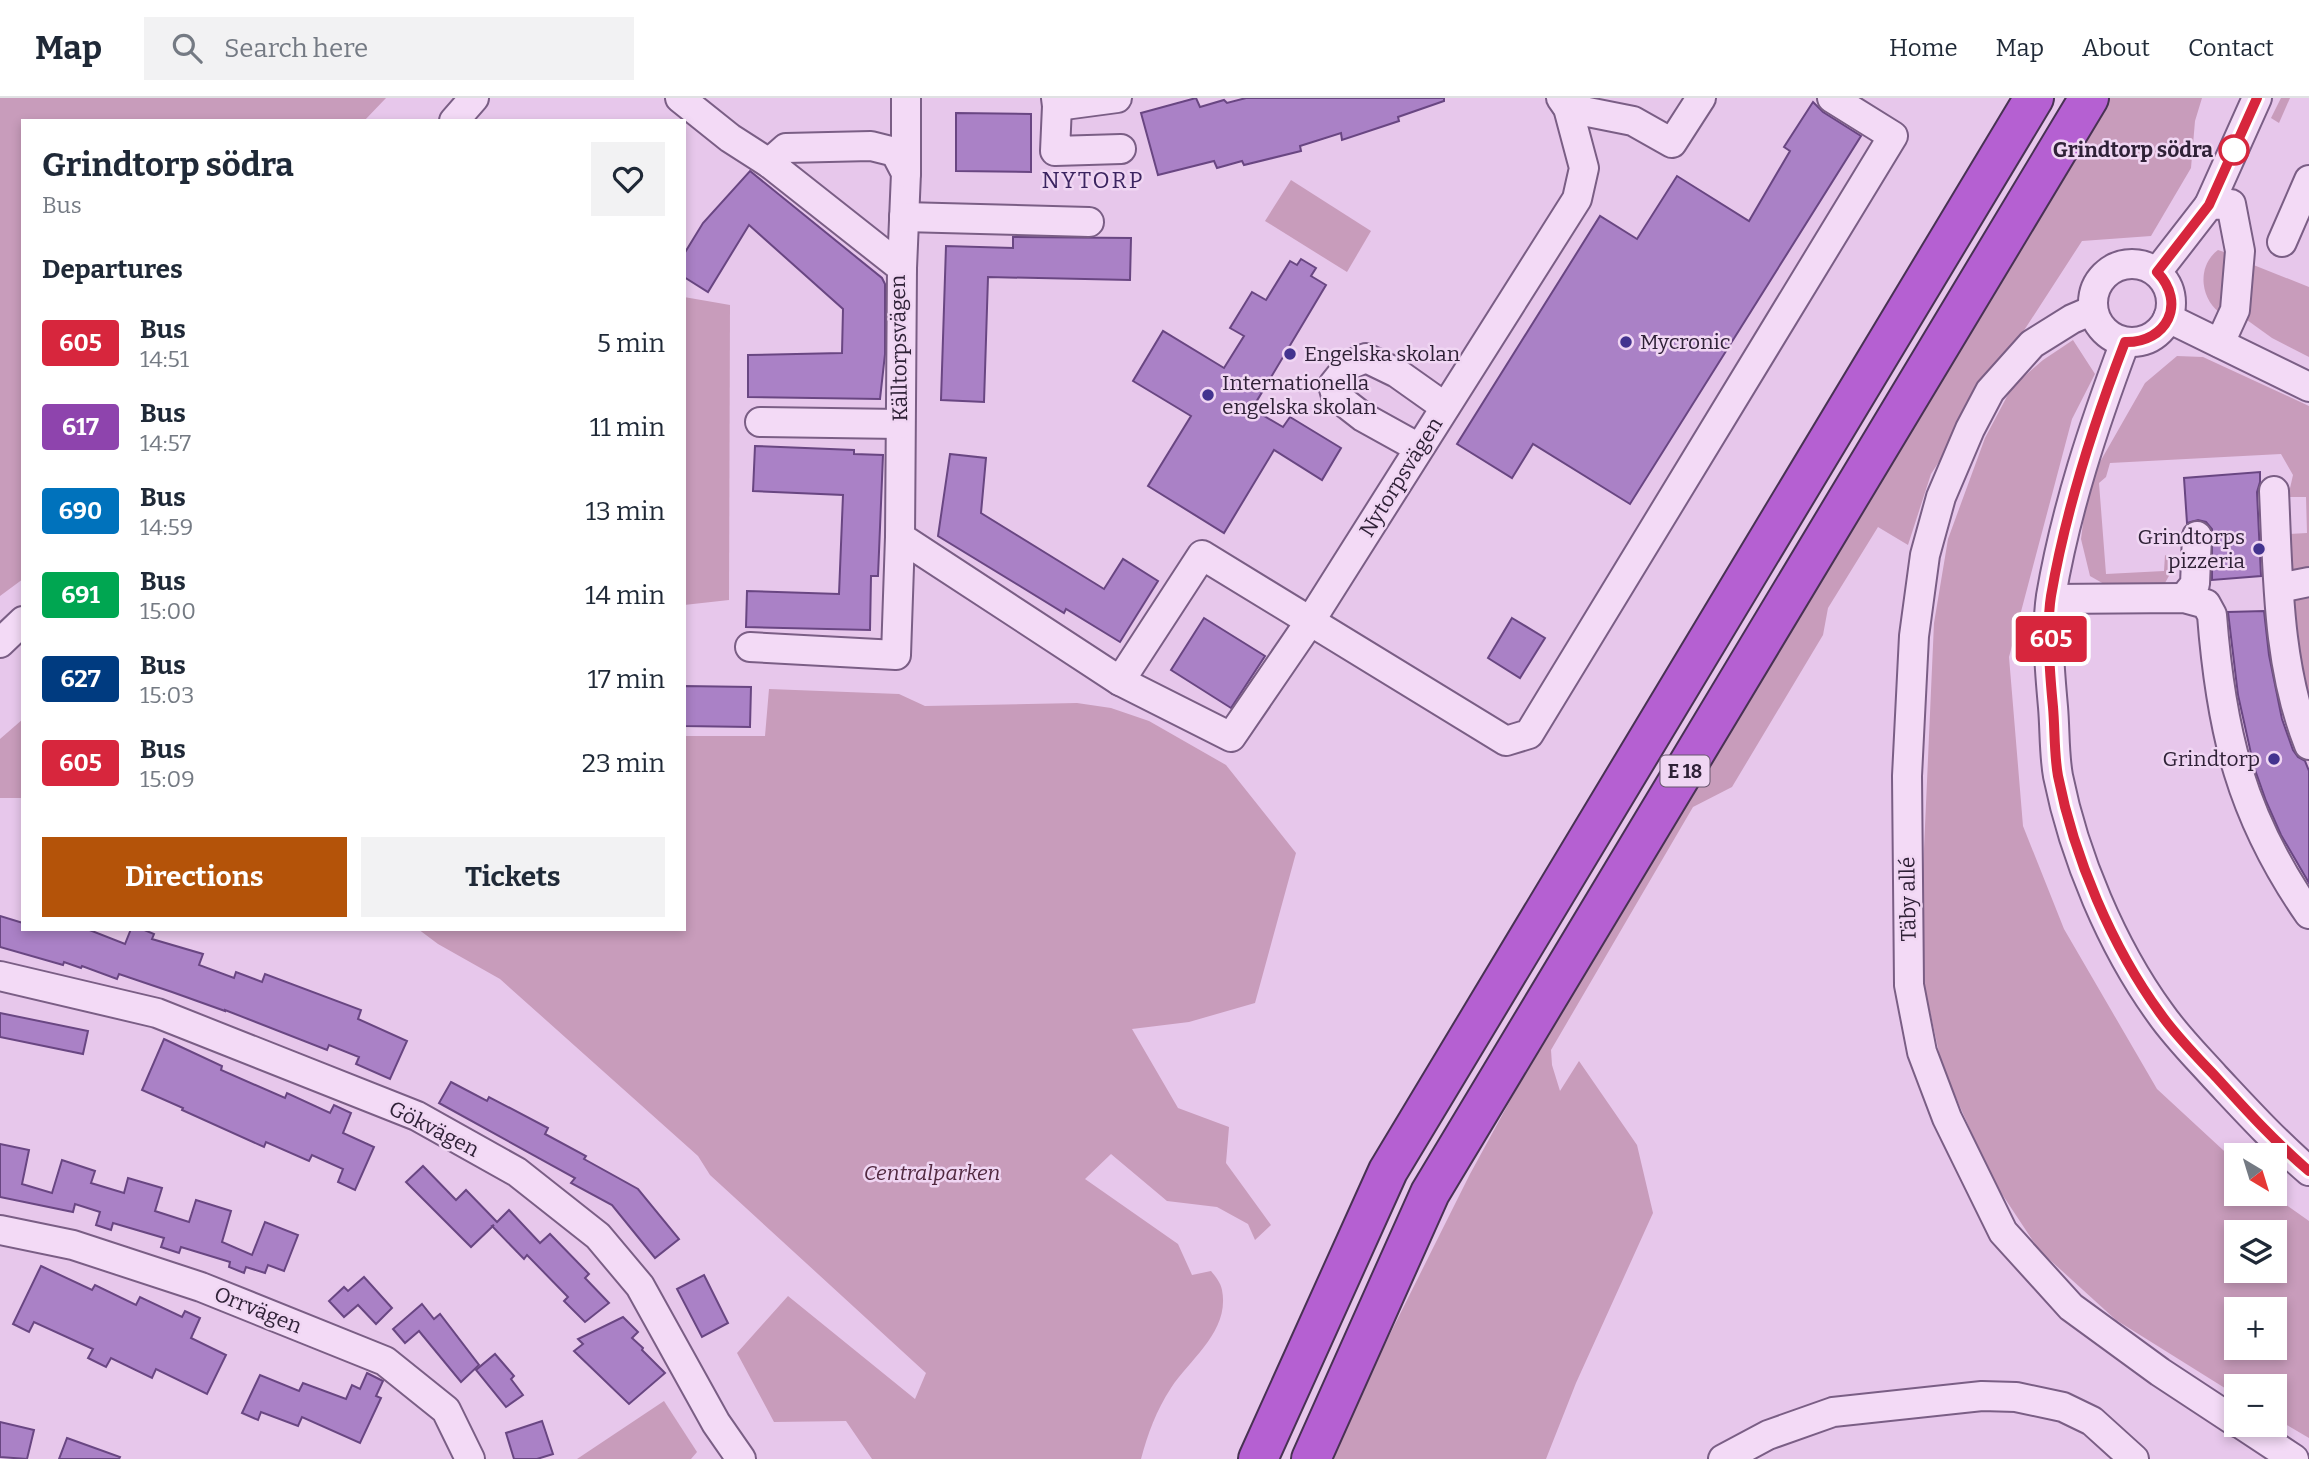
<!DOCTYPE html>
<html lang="en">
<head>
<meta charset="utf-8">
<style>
	body { margin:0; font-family:Bitter,serif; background:#f2f2f3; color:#1f2937; height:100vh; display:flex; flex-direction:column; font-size:26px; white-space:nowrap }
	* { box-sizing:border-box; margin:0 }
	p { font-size:23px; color:#747a83 }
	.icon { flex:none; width:38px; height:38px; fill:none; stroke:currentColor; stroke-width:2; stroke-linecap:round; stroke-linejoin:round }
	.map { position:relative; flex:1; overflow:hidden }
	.panel { position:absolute; left:21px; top:21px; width:665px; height:812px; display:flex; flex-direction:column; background:#fff; border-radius:0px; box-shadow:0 4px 10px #0003 }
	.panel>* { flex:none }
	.badge { padding:0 14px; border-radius:5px; font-size:24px; line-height:46px }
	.needle { width:46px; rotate:142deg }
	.tools { position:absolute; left:2224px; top:1045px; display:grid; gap:14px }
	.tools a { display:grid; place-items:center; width:63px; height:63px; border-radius:0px; background:#fff; box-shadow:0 4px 10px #0003; font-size:35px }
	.map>.badge { position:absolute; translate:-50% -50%; box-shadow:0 0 0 4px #fff }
	h2 { padding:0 21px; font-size:26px; line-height:63px }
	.round { display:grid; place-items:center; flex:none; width:74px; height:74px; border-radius:0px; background:#f2f2f3 }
	.headline { display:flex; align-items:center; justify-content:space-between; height:119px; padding:0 21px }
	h1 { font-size:33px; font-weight:700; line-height:52px }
	.cta { display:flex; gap:14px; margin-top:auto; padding:14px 21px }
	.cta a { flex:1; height:80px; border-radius:0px; background:#b45309; color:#fff; font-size:28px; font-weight:700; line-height:80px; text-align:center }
	.cta a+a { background:#f2f2f3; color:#1f2937 }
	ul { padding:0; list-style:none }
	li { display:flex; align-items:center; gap:21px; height:84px; padding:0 21px }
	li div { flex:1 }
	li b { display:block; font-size:26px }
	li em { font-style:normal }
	li .badge { min-width:77px; font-weight:700; text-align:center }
	header { display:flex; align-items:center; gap:42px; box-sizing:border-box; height:98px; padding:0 35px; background:#fff; border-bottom:2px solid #e0e1e3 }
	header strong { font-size:33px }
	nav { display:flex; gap:38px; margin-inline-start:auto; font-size:24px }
	.search { width:490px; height:63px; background:#f2f2f3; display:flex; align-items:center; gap:18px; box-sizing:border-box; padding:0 24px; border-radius:0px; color:#747a83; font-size:26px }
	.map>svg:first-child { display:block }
</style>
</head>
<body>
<header>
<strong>Map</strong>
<div class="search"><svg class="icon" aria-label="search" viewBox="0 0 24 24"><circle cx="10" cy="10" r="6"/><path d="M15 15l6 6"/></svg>Search here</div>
<nav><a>Home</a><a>Map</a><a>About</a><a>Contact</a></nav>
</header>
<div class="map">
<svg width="2309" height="1361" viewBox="0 0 2309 1361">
	<rect width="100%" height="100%" fill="#e7c7eb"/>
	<!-- green -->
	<g fill="#c89cbb" fill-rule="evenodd">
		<path d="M0 0H386L364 23H23V481L0 498Z"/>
		<path d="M2109 0H2202L2195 23 2191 70 2151 138 2082 143 1931 376 1908 447 1878 429 1828 510 1823 537 1732 689 1693 709 1551 952 1552 967 1560 993 1579 963 1637 1047 1653 1115 1576 1285 1546 1361H1333L1381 1254 1470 1076 1594 849Z"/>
		<path d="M2281 0H2290L2279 25 2271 20Z"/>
		<path d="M1291 82 1371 133 1347 174 1265 123Z"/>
		<path d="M2218 152 2230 156 2229 194 2219 214C2200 199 2197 168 2218 152Z"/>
		<path d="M2246 164 2309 189V259L2272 240 2247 222 2244 201Z"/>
		<path d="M684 199 730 207 729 502 684 507Z"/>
		<path d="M2073 242 2095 276 2072 321 2009 559 2023 728 2064 831 2157 991 2236 1064V1096H2271L2309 1123V1340L2275 1320V1288H2236V1297L2116 1222 2039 1152 1992 1081 1942 968 1919 864 1934 525 1948 441 1985 340 2012 289 2043 262ZM2236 1134H2275V1172H2236ZM2236 1211H2275V1250H2236Z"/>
		<path d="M2177 258 2203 259 2309 308V471L2294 474 2287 447 2289 436 2307 435 2306 399H2288L2293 377 2281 356 2110 365 2106 379 2099 385 2106 476 2164 473 2165 457 2170 460V476L2165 485 2157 489 2111 490 2090 478 2081 441 2088 385 2145 285Z"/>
		<path d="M2294 492 2309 498V601L2295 560 2288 503Z"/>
		<path d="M769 591 899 596 925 608 1077 605 1111 610 1149 623 1226 667 1296 755 1255 905 1189 924 1132 931 1178 1010 1229 1029 1226 1065 1271 1127 1255 1142 1248 1126 1217 1109 1167 1103 1111 1056 1085 1081 1178 1146 1192 1177 1211 1173C1215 1178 1221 1185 1222 1192 1230 1233 1191 1260 1171 1290 1156 1313 1148 1335 1141 1361H872L846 1323 774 1324 737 1255 788 1198 915 1301 926 1275 710 1077 698 1058 500 881 438 846 418 831H684V638H765Z"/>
		<path d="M23 621V700H0V641Z"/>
		<path d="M664 1303 697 1354 691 1361H577Z"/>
	</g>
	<!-- building -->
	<g fill="#aa81c6" stroke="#694682" stroke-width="2">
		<path d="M1196 0 1200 9 1224 2 1227 5 1246 0H1444V3L1398 19 1399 23 1342 42 1341 35 1300 48 1301 53 1244 67 1242 63 1217 70 1214 63 1158 77 1141 15Z"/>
		<path d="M1813 4 1823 14 1861 38 1630 406 1533 346 1512 380 1457 346 1600 118 1637 141 1677 78 1749 123 1790 53 1784 49Z"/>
		<path d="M956 15 1031 16V74L956 73Z"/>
		<path d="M750 73 882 180 885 186V256L880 301 748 299V257L842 255 843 211 749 127 708 194 684 179V156L703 125Z"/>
		<path d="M1013 139 1131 140 1130 182 988 179 984 304 941 302 946 148 1013 150Z"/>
		<path d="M1301 161 1316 170 1311 178 1326 187 1252 311 1283 329 1290 319 1341 350 1322 382 1274 352 1224 435 1148 388 1191 318 1133 283 1163 233 1224 270 1244 238 1230 230 1252 194 1266 202 1290 163 1297 167Z"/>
		<path d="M755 348 854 352V356L883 357 878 478H871L870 532 746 529 747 493 839 496 843 397 753 393Z"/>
		<path d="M950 356 986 360 981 415 1104 491 1123 461 1158 483 1120 544 1066 511 1064 515 938 438Z"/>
		<path d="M2260 374V384L2257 394 2261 478 2212 482V431L2206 424 2198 422 2187 425 2184 380Z"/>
		<path d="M2264 513 2269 557 2282 621 2293 652 2298 659 2305 663 2309 673V785L2281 737 2266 703 2254 669 2238 597 2228 514Z"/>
		<path d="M1204 520 1265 558 1231 610 1171 572Z"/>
		<path d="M1512 520 1545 540 1520 580 1488 560Z"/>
		<path d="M684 588 751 589 750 629 684 628Z"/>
		<path d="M0 818 23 825V831H87L125 846 131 831H142L154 836 152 841 203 856 199 867 234 880 236 874 262 884 265 876 361 912 358 921 407 943 390 981 356 966 359 959 329 947 327 952 225 912V913L172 894 119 876 117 881 82 868 81 870 64 864 63 867 0 849Z"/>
		<path d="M0 915 88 933 83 956 0 939Z"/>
		<path d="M164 941 222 968 221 972 285 1000 287 995 330 1015 334 1007 351 1015 343 1035 374 1049 355 1092 338 1084 343 1071 312 1057 309 1063 266 1044 264 1049 182 1012 183 1010 142 992Z"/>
		<path d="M451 984 487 1003 489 999 548 1030 545 1036 586 1058 584 1061 638 1091 679 1141 655 1160 612 1107 571 1085 575 1080 439 1005Z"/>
		<path d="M0 1046 29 1052 22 1086 52 1095 62 1062 95 1073 91 1085 124 1095 128 1080 162 1090 155 1113 189 1124 196 1102 231 1113 222 1144 252 1157 265 1124 298 1137 284 1173 268 1167 265 1175 246 1169 244 1175 229 1169 230 1164 181 1149 179 1155 161 1149 164 1140 113 1125 111 1132 96 1127 100 1114 75 1106 73 1114 0 1099Z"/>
		<path d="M423 1068 456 1102 466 1092 497 1124 509 1112 540 1145 550 1136 589 1176 585 1180 609 1205 585 1224 564 1203 568 1199 527 1157 524 1161 492 1128 494 1127 471 1149 406 1084Z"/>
		<path d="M41 1168 92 1192 95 1187 136 1207 140 1199 182 1219 185 1213 200 1220 191 1240 226 1257 207 1296 156 1271 152 1280 111 1260 106 1269 88 1260 93 1251 34 1224 29 1234 13 1226Z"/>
		<path d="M704 1177 728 1225 702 1239 677 1191Z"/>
		<path d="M364 1179 392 1210 376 1226 358 1207 344 1219 329 1203 344 1189 348 1193Z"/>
		<path d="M422 1206 434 1221 440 1216 479 1267 461 1284 419 1233 405 1245 393 1231Z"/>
		<path d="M623 1219 638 1234 632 1240 643 1250 642 1252 665 1275 629 1306 574 1253 583 1246 578 1241Z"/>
		<path d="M495 1256 514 1278 511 1281 523 1297 506 1309 476 1272Z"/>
		<path d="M367 1275 383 1283 376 1298 381 1300 360 1345 302 1319 298 1328 261 1314 258 1322 242 1315 260 1277 299 1293 303 1285 346 1301 352 1287 360 1291Z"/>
		<path d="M542 1323 553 1356 537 1361H514L506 1335Z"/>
		<path d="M0 1324 34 1332 27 1361 0 1359Z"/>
		<path d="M67 1340 120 1359 119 1361H59Z"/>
	</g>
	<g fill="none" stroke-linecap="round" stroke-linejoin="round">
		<!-- minor casing -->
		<g stroke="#7a5e85" stroke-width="32">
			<g id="minor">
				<path d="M680 0 730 40 769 65 902 170 900 439 1120 583 1231 639 1311 522 1577 101 1584 70 1568 10 1561 0"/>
				<path d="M1056 0 1057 8 1117 0"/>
				<path d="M1057 8 1055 53 1121 51"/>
				<path d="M1568 10 1633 23 1672 45 1701 0"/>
				<path d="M454 23 474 0"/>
				<path d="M769 65 786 50 871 48 895 54 906 75 902 170"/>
				<path d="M906 75V0"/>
				<path d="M2209 107 2231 106 2240 153 2235 212 2220 245"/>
				<path d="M904 119 1089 124"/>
				<path d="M2282 144 2309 82"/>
				<circle cx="2132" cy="205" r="39"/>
				<path d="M2157 174 2209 107 2257 0"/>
				<path d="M2093 212 2072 221 2032 246 1990 293 1970 331 1941 399 1925 457 1914 538 1907 678 1909 887 1922 954 1947 1020 2003 1134 2071 1209 2160 1274 2236 1324"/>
				<path d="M2168 220 2309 289"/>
				<path d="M2125 244C2094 327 2066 410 2051 498 2046 531 2050 576 2053 609 2055 632 2054 656 2058 678 2074 758 2112 849 2160 915 2176 938 2197 959 2215 979 2246 1012 2275 1044 2309 1073"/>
				<path d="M760 324 900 326"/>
				<path d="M1419 350 1363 319 1336 298 1333 287 1349 267 1366 260 1397 275 1445 309"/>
				<path d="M2274 393C2278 478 2277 567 2309 647"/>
				<path d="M2279 490 2309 484"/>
				<path d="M2184 500 2195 486 2197 438"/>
				<path d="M2051 501 2184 500 2206 506 2212 517C2221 634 2241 718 2309 816"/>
				<path d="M0 545 23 523"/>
				<path d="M750 549 896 557 900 439"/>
				<path d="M1120 583 1202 457 1506 643 1529 636 1893 38 1832 0"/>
				<path d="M0 878 157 915 417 1018 517 1074 598 1138 640 1188 716 1325 741 1361"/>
				<path d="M0 1132 73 1147 201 1189 385 1263 446 1312 470 1361"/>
				<path d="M2241 1326 2294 1361"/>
				<path d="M1723 1361 1768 1337 1833 1314 1982 1298 2016 1299 2063 1309 2092 1323 2134 1361"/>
			</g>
		</g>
		<!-- highway casing -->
		<g stroke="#483253" stroke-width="42">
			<g id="highway">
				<path d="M1258 1361 1388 1073 2034 0"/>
				<path d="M1311 1361 1430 1095 2089 0"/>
			</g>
		</g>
		<!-- minor -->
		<use href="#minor" stroke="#f3daf6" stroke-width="28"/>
		<!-- highway -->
		<use href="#highway" stroke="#b560d2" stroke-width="38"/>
	</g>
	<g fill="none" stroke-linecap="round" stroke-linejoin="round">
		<!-- line casing -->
		<g stroke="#fff" stroke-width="16">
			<path id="line" d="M2257 0 2209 107 2157 174C2187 205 2167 245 2125 244 2093 327 2066 410 2051 498 2046 529 2050 578 2053 609 2055 632 2054 656 2058 678 2074 759 2112 849 2160 915 2176 938 2197 959 2216 979 2246 1012 2275 1044 2309 1073"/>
		</g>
		<!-- line -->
		<use href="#line" stroke="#d7263d" stroke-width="10"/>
	</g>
	<!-- markers -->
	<circle fill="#fff" stroke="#d7263d" stroke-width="3.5" cx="2234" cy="52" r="14"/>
	<g fill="#43338f" stroke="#f0d6f3" stroke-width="2.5">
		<circle cx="1626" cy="244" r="7"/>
		<circle cx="1290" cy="256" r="7"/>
		<circle cx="1208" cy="297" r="7"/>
		<circle cx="2259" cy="451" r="7"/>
		<circle cx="2274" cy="661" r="7"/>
	</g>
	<g text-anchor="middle" stroke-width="5" stroke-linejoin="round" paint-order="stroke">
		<!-- shield labels -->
		<rect fill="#f0d6f3" stroke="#69576f" stroke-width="2" x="1660.5" y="657.5" width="49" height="31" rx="5"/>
		<g font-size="19" font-weight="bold" fill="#2f2137">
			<text x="1685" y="680">E 18</text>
		</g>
		<!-- stop labels -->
		<g font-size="21" font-weight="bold" fill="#2f2137" stroke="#f0d6f3" text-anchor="end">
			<text x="2213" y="59">Grindtorp södra</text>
		</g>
		<!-- poi labels -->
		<g font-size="21" fill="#2f2137" stroke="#f0d6f3" text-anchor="start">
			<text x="1640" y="251">Mycronic</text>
			<text x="1304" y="263">Engelska skolan</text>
			<text x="1222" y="292">Internationella<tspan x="1222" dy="24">engelska skolan</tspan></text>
			<text x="2245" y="446" text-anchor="end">Grindtorps<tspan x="2245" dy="24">pizzeria</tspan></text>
			<text x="2260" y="668" text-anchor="end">Grindtorp</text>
		</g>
		<!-- street labels -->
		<g font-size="21" fill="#2f2137" stroke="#f0d6f3">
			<text transform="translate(899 250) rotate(-91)" y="7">Källtorpsvägen</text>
			<text transform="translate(1401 379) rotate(-58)" y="7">Nytorpsvägen</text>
			<text transform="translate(1908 801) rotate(-91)" y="7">Täby allé</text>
			<text transform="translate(434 1031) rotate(27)" y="7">Gökvägen</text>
			<text transform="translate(258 1212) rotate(22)" y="7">Orrvägen</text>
		</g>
		<!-- park labels -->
		<g font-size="21" font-style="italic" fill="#512940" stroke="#f0d6f3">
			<text x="932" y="1082">Centralparken</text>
		</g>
		<!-- neighbourhood labels -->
		<g font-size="23" letter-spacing="2" fill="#3b2460" stroke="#f0d6f3">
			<text x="1093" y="90">NYTORP</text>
		</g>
	</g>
</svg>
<div class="tools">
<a><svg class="needle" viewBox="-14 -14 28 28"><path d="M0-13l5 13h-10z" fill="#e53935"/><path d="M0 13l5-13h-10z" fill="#747a83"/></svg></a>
<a><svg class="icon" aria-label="layers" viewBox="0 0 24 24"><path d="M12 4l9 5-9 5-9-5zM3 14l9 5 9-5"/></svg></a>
<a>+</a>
<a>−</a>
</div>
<b class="badge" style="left:2051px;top:541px;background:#d7263d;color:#fff">605</b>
<section class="panel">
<div class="headline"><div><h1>Grindtorp södra</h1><p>Bus</p></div><a class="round"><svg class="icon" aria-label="heart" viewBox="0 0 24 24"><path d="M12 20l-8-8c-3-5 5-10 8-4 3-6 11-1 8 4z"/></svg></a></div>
<h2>Departures</h2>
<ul>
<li><span class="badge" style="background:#d7263d;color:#fff">605</span><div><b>Bus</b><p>14:51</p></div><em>5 min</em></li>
<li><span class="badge" style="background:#8e44ad;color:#fff">617</span><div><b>Bus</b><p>14:57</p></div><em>11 min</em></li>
<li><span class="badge" style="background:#0072bc;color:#fff">690</span><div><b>Bus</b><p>14:59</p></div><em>13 min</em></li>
<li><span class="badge" style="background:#00a651;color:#fff">691</span><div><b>Bus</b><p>15:00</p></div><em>14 min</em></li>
<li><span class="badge" style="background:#003b80;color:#fff">627</span><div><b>Bus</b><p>15:03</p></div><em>17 min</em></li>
<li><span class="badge" style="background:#d7263d;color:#fff">605</span><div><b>Bus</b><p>15:09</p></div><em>23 min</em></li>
</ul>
<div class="cta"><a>Directions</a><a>Tickets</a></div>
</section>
</div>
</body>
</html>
